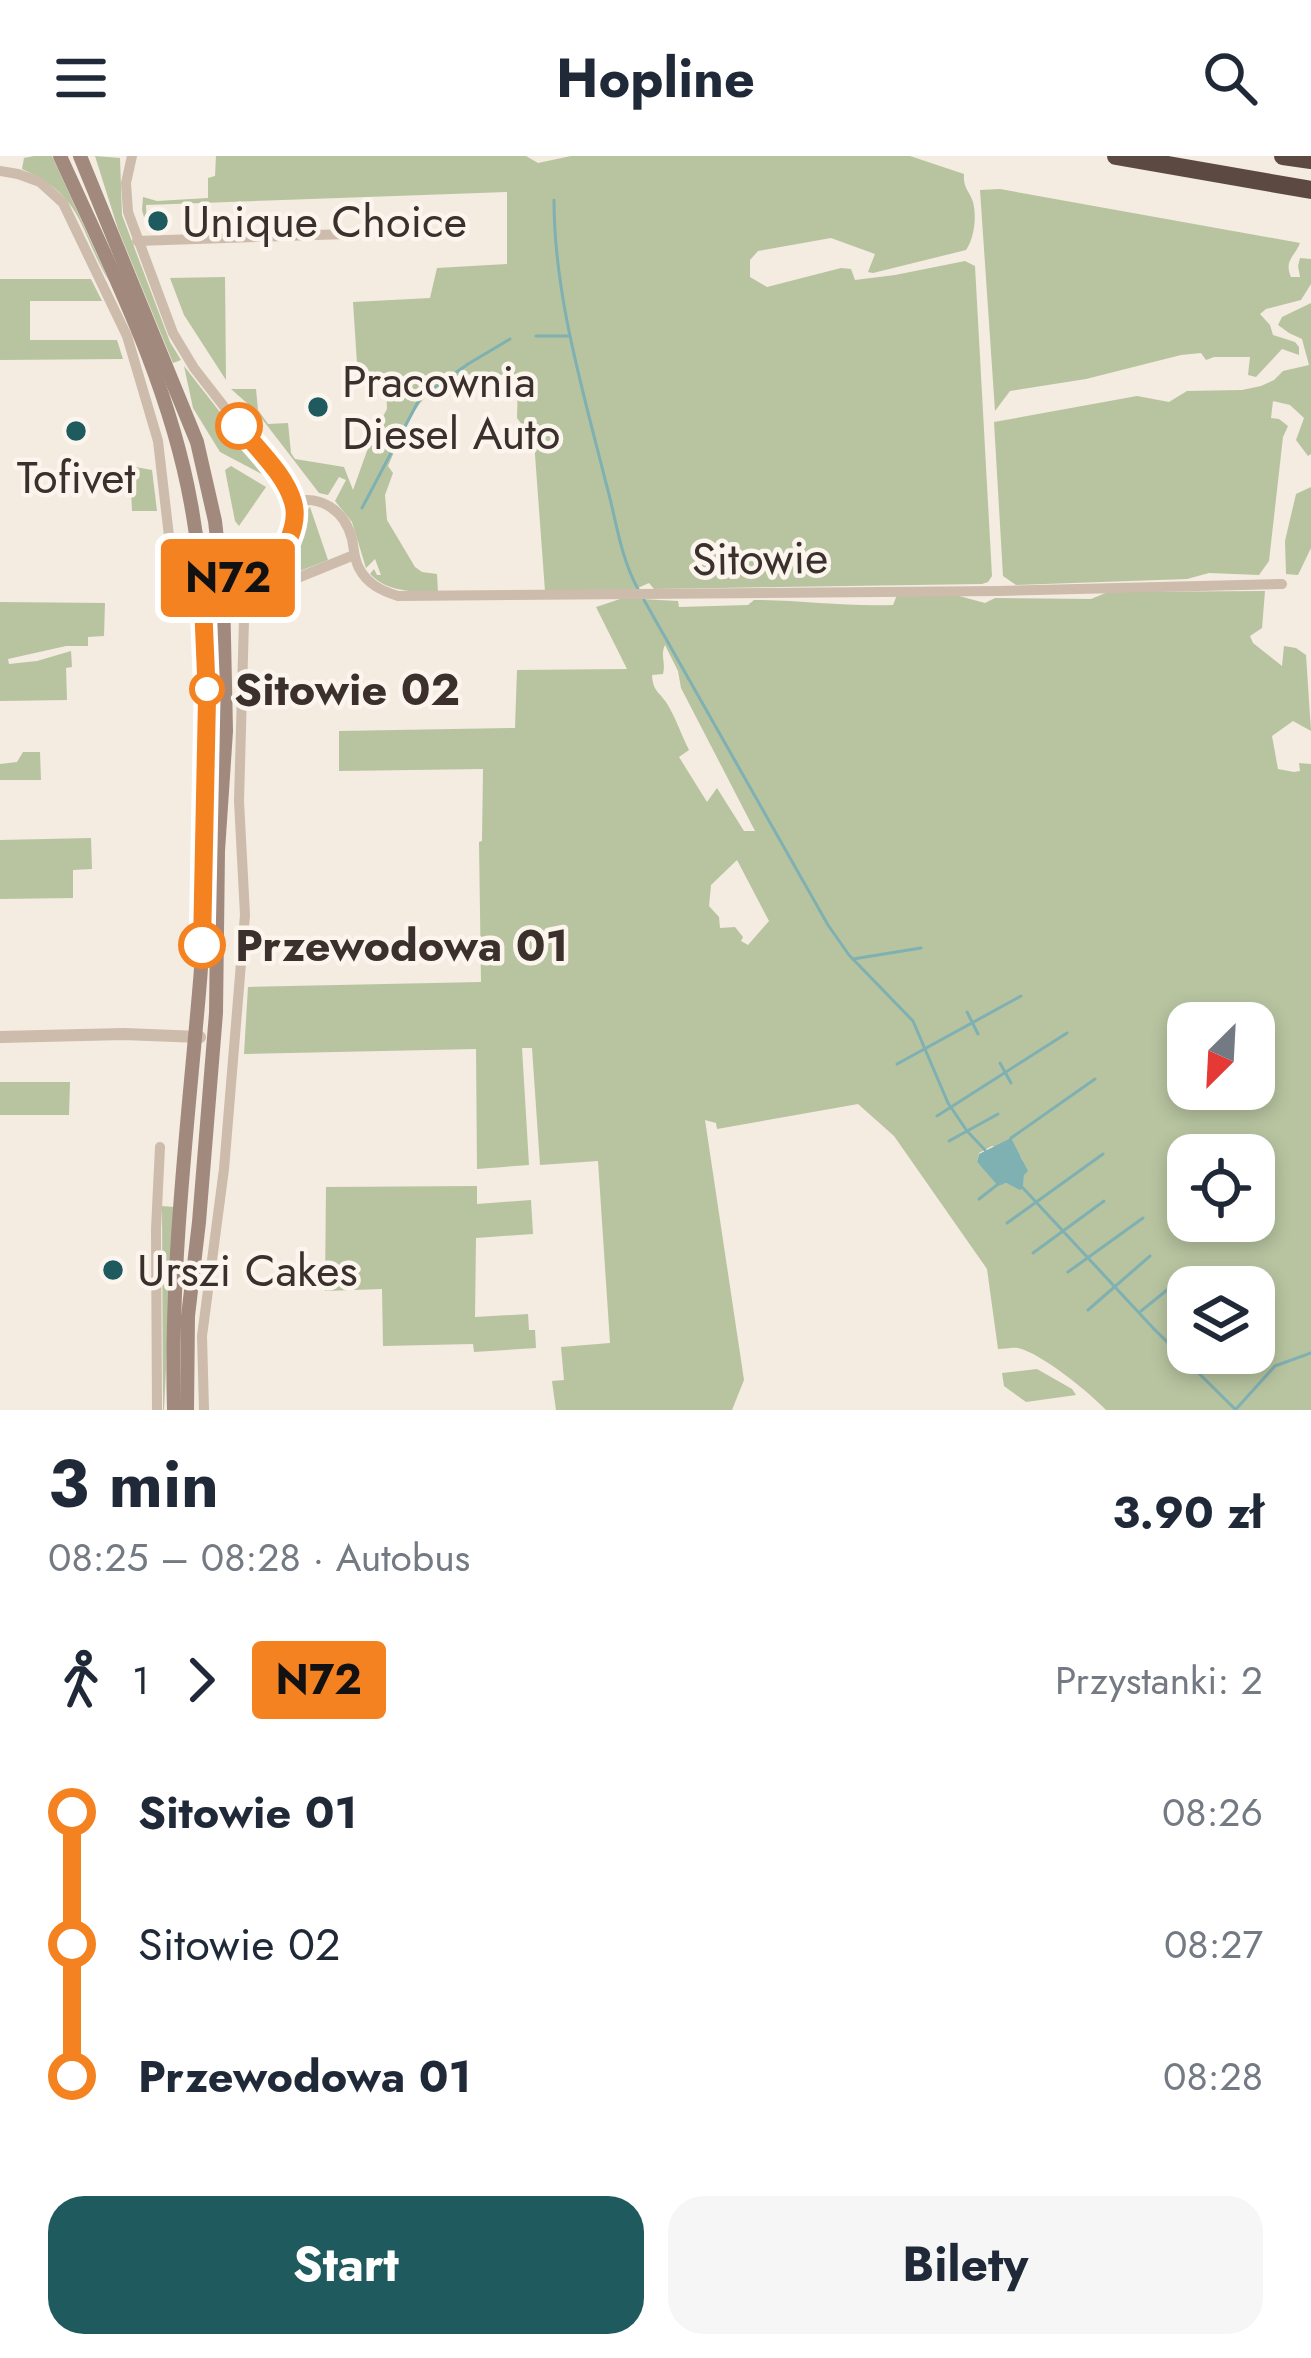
<!DOCTYPE html>
<html lang="pl">
<head>
<meta charset="utf-8">
<style>
	body { margin:0; font-family:Jost,sans-serif; background:#f6f6f7; color:#1f2937; height:100vh; display:flex; flex-direction:column; font-size:45px; white-space:nowrap }
	* { box-sizing:border-box; margin:0 }
	p { font-size:39px; color:#747a83 }
	.icon { flex:none; width:66px; height:66px; fill:none; stroke:currentColor; stroke-width:2; stroke-linecap:round; stroke-linejoin:round }
	.map { position:relative; height:1254px; overflow:hidden }
	.side { display:flex; flex-direction:column; background:#fff; flex:1 }
	.side>* { flex:none }
	.badge { padding:0 24px; border-radius:9px; font-size:42px; line-height:78px }
	.needle { width:78px; rotate:204deg }
	.buttons { position:absolute; left:1167px; top:846px; display:grid; gap:24px }
	.buttons a { display:grid; place-items:center; width:108px; height:108px; border-radius:24px; background:#fff; box-shadow:0 6px 18px #0003; font-size:60px }
	.map>.badge { position:absolute; translate:-50% -50%; box-shadow:0 0 0 6px #fff }
	.legs { display:flex; align-items:center; gap:18px; height:132px; padding:0 48px; font-size:39px }
	.legs p { margin-inline-start:auto }
	.head { display:flex; align-items:center; justify-content:space-between; height:204px; padding:0 48px }
	h1 { font-size:66px; font-weight:700; line-height:90px }
	.primary-button { display:flex; gap:24px; margin-top:auto; padding:24px 48px }
	.primary-button a { flex:1; height:138px; border-radius:36px; background:#1f5a5e; color:#fff; font-size:48px; font-weight:700; line-height:138px; text-align:center }
	.primary-button a+a { background:#f6f6f7; color:#1f2937 }
	ul { padding:0 48px; list-style:none }
	li { display:flex; align-items:center; gap:42px; height:132px; font-size:45px }
	li i { display:grid; place-items:center; width:18px; height:100%; margin:0 15px; background:currentColor }
	li i::after { content:''; width:30px; height:30px; margin:-15px; border:9px solid; border-radius:50%; background:#fff }
	li p { margin-inline-start:auto }
	li:first-child i { background:linear-gradient(#0000 50%,currentColor 0) }
	li:last-child i { background:linear-gradient(currentColor 50%,#0000 0) }
	header { display:flex; justify-content:space-between; align-items:center; height:156px; padding:0 48px; background:#fff; font-size:54px; font-weight:700 }
	.map>svg:first-child { display:block }
</style>
</head>
<body>
<header><svg class="icon" aria-label="menu" viewBox="0 0 24 24"><path d="M4 6h16M4 12h16M4 18h16"/></svg>Hopline<svg class="icon" aria-label="search" viewBox="0 0 24 24"><circle cx="10" cy="10" r="6"/><path d="M15 15l6 6"/></svg></header>
<div class="map">
<svg width="1311" height="1254" viewBox="0 0 1311 1254">
	<rect width="100%" height="100%" fill="#f4ebe1"/>
	<!-- green -->
	<g fill="#b8c4a0" fill-rule="evenodd">
		<path d="M34 0H52L109 125C78 73 85 41 22 13L24 2Z"/>
		<path d="M95 0 120 2 122 59 170 186 181 204 173 207 118 73Z"/>
		<path d="M216 0H526L538 7 571 0H910L964 18C963 32 969 34 973 46 977 61 974 83 966 94L873 117 868 116 875 98 831 82 758 95 750 104V121L767 131 841 112 851 113 855 124 895 119 965 105 975 110 992 420 988 426 982 428 654 433 649 427 631 435H545L534 285 517 262 518 220C501 219 476 216 459 220 418 230 404 276 388 310L393 317 385 339 387 364 415 411 422 416 437 418 438 436C412 435 389 437 370 418L374 413 377 419H381L375 403 366 412 352 366 335 345 346 324 339 321 328 339 319 337 256 255 231 233H256L258 254 268 268 288 267 291 297 295 303 344 311 353 334 372 281 387 253 386 224 358 223 353 146 430 142 437 112 507 108V36L146 49 147 72 142 54 143 41 157 45 208 42V22L215 20Z"/>
		<path d="M1000 33 1300 87C1294 102 1284 104 1291 121H1300L1298 110 1300 102 1311 103V128L1301 144 1266 153 1260 158 1270 169 1273 179 1295 186 1299 191V199L1282 193 1256 221 1248 219 1250 201H1214L1206 204 1201 197 1181 199 1086 223 1010 235 995 255 980 34Z"/>
		<path d="M225 121 226 224 184 159 170 122Z"/>
		<path d="M0 123H91L102 145H30V184H117L123 203 0 204Z"/>
		<path d="M1311 147V298L1308 300 1296 284 1304 262 1290 249 1273 245 1271 262 1279 263 1288 270 1283 281 1269 405 1259 419 1209 417 1187 423 1016 429 1003 420 994 266 1137 240 1169 246 1187 235 1242 234 1261 230 1274 224 1283 215 1309 209 1302 183 1289 177 1278 169 1282 161Z"/>
		<path d="M184 210 273 324 220 296 193 252Z"/>
		<path d="M130 310 152 314 157 355H132Z"/>
		<path d="M231 310 266 331 239 370 235 365 225 314Z"/>
		<path d="M1311 331V392L1298 419 1286 418 1285 385 1296 338Z"/>
		<path d="M310 351 328 404 269 427 247 444V434C272 423 296 408 302 379 305 367 302 361 310 351Z"/>
		<path d="M1265 435 1262 472 1250 480 1253 487 1282 510 1284 490 1296 492 1306 499 1311 575 1293 565 1272 580 1278 613 1294 616 1300 615 1299 607 1311 608V1254H1106C1090 1237 1041 1197 1018 1192 1012 1191 1005 1193 998 1193L987 1113 894 980 858 948 717 973 716 967 705 964 744 1224 732 1254H556L552 1225 564 1224 561 1191 610 1187 598 1005 540 1009 532 892H522L529 1009 477 1013 476 893 244 898 248 831 481 826 479 686 482 685 483 613 339 615V575L515 572 517 514 627 513 596 451 623 442 678 445 679 451 748 449 754 444C800 444 847 451 893 449L897 439 959 440 985 447 995 442 1091 443 1108 436ZM665 489 678 515 681 532 755 675H744L717 632 707 646 679 601 689 594C681 578 675 560 666 546 657 534 653 534 652 519L663 518C666 507 660 499 665 489ZM737 704 769 765 748 789 741 785 743 781 735 771 720 772 719 761 709 750 711 729ZM1188 867H1254V933H1188ZM992 990C1025 998 1025 997 1023 1031L1020 1033 1006 1027 998 1029 977 1006 979 997ZM1188 999H1254V1065H1188ZM1188 1131H1254V1197H1188Z"/>
		<path d="M0 446 105 447 104 480 88 481V490H66L8 503 9 508 37 505 71 495 72 511 66 512 67 544 0 545Z"/>
		<path d="M23 596H40L41 624H0V608L17 606Z"/>
		<path d="M91 682 92 713 73 714V742L0 743V684Z"/>
		<path d="M0 926H70L69 959H0Z"/>
		<path d="M477 1030V1048L531 1044 533 1078 476 1082 475 1161 528 1158 529 1174H535L536 1192 474 1196 473 1188 383 1190 382 1133 325 1135 326 1031Z"/>
		<path d="M162 1050 174 1051 164 1254H163Z"/>
		<path d="M1037 1213 1072 1233 1076 1239 1026 1246 1004 1230 1002 1217Z"/>
	</g>
	<!-- water -->
	<path fill="#7fb0b2" d="M1011 982 1028 1015 1024 1019 1023 1032 1020 1034 1006 1027 998 1030 977 1006 979 998Z"/>
	<g fill="none" stroke-linecap="round" stroke-linejoin="round">
		<!-- stream -->
		<g stroke="#7fb0b2" stroke-width="3">
			<path d="M554 44C554 139 583 235 606 327 616 362 620 401 638 433"/>
			<path d="M536 180H570"/>
			<path d="M362 352 420 242 468 208 510 183"/>
			<path d="M644 444 828 769 849 799 913 865 948 947 967 975 985 994"/>
			<path d="M853 803 921 792"/>
			<path d="M967 856 978 878"/>
			<path d="M1000 907 1011 927"/>
			<path d="M897 908 1021 840"/>
			<path d="M937 960 1067 877"/>
			<path d="M1011 982 1095 923"/>
			<path d="M949 985 998 958"/>
			<path d="M1023 1032 1154 1173 1236 1254"/>
			<path d="M979 1043 997 1029"/>
			<path d="M1007 1067 1103 998"/>
			<path d="M1033 1097 1104 1045"/>
			<path d="M1068 1116 1143 1062"/>
			<path d="M1088 1154 1150 1100"/>
			<path d="M1141 1155 1182 1122"/>
			<path d="M1237 1252 1275 1210 1311 1197"/>
		</g>
		<!-- minor -->
		<g stroke="#cdbbac" stroke-width="10">
			<path d="M0 15 18 18 40 26 63 47 127 180 158 285 175 432C184 430 193 427 202 425 239 415 271 428 289 383 297 362 295 348 285 329L194 212 173 177 128 56 126 27 132 0"/>
			<path d="M137 85 347 78"/>
			<path d="M293 346C321 338 345 355 352 383 354 393 354 403 359 412 367 428 382 435 398 440L999 435 1282 428"/>
			<path d="M157 1254 156 1073 160 991"/>
			<path d="M204 1254 202 1180 224 1013 245 759 239 645 244 464 250 451 263 436 354 399"/>
		</g>
		<!-- tertiary -->
		<path stroke="#cdbbac" stroke-width="12" d="M0 881 124 878 200 881"/>
		<!-- secondary -->
		<g stroke="#a18a7d" stroke-width="14">
			<path d="M60 0C111 113 169 225 191 348 207 435 207 521 206 610 204 685 206 762 199 837 187 975 170 1115 174 1254"/>
			<path d="M80 0 197 286 215 365 223 436 226 575 218 695 216 857 199 1066 188 1160 187 1254"/>
		</g>
		<!-- motorway -->
		<g stroke="#5c4a42" stroke-width="18">
			<path d="M1116 0 1311 34"/>
			<path d="M1283 0 1311 4"/>
		</g>
	</g>
	<g fill="none" stroke-linecap="round" stroke-linejoin="round">
		<!-- line-1 casing -->
		<g stroke="#fff" stroke-width="27">
			<path id="line-1" d="M202 789 207 542 202 424C238 421 273 421 289 383 294 371 297 359 293 346 285 318 257 293 239 270"/>
		</g>
		<!-- line-1 -->
		<use href="#line-1" stroke="#f58220" stroke-width="18"/>
	</g>
	<!-- markers -->
	<g fill="#1f5a5e" stroke="#fbf5ee" stroke-width="4.5">
		<circle cx="158" cy="65" r="12"/>
		<circle cx="318" cy="251" r="12"/>
		<circle cx="76" cy="275" r="12"/>
		<circle cx="113" cy="1114" r="12"/>
	</g>
	<g fill="#fff" stroke="#f58220" stroke-width="6">
		<circle cx="239" cy="270" r="21"/>
		<circle cx="207" cy="533" r="15"/>
		<circle cx="202" cy="789" r="21"/>
	</g>
	<g text-anchor="middle" stroke-width="9" stroke-linejoin="round" paint-order="stroke">
		<!-- poi labels -->
		<g font-size="45" fill="#3b302b" stroke="#fbf5ee" text-anchor="start">
			<text x="182" y="81">Unique Choice</text>
			<text x="342" y="241">Pracownia<tspan x="342" dy="52">Diesel Auto</tspan></text>
			<text x="76" y="337" text-anchor="middle">Tofivet</text>
			<text x="137" y="1130">Urszi Cakes</text>
		</g>
		<!-- street labels -->
		<g font-size="45" fill="#3b302b" stroke="#fbf5ee">
			<text transform="translate(760 402) rotate(-1)" y="16">Sitowie</text>
		</g>
		<!-- stop labels -->
		<g font-size="45" font-weight="bold" fill="#3b302b" stroke="#fbf5ee" text-anchor="start">
			<text x="234" y="549">Sitowie 02</text>
			<text x="235" y="805">Przewodowa 01</text>
		</g>
	</g>
</svg>
<div class="buttons">
<a><svg class="needle" viewBox="-14 -14 28 28"><path d="M0-13l5 13h-10z" fill="#e53935"/><path d="M0 13l5-13h-10z" fill="#747a83"/></svg></a>
<a><svg class="icon" aria-label="locate" viewBox="0 0 24 24"><circle cx="12" cy="12" r="6"/><path d="M12 2v4M12 18v4M2 12h4M18 12h4"/></svg></a>
<a><svg class="icon" aria-label="layers" viewBox="0 0 24 24"><path d="M12 4l9 5-9 5-9-5zM3 14l9 5 9-5"/></svg></a>
</div>
<b class="badge" style="left:228px;top:422px;background:#f58220;color:#111">N72</b>
</div>
<section class="side">
<div class="head"><div><h1>3 min</h1><p>08:25 – 08:28 · Autobus</p></div><b>3.90 zł</b></div>
<div class="legs"><svg class="icon" aria-label="walk" viewBox="0 0 24 24"><circle cx="13" cy="4" r="2"/><path d="M13 8l-2 6 4 7M11 14l-3 7M7 12l3-4h3l4 4"/></svg>1<svg class="icon" aria-label="forward" viewBox="0 0 24 24"><path d="M9 5l7 7-7 7"/></svg><b class="badge" style="background:#f58220;color:#111">N72</b><p>Przystanki: 2</p></div>
<ul>
<li><i style="color:#f58220"></i><b>Sitowie 01</b><p>08:26</p></li>
<li><i style="color:#f58220"></i><span>Sitowie 02</span><p>08:27</p></li>
<li><i style="color:#f58220"></i><b>Przewodowa 01</b><p>08:28</p></li>
</ul>
<div class="primary-button"><a>Start</a><a>Bilety</a></div>
</section>
</body>
</html>
